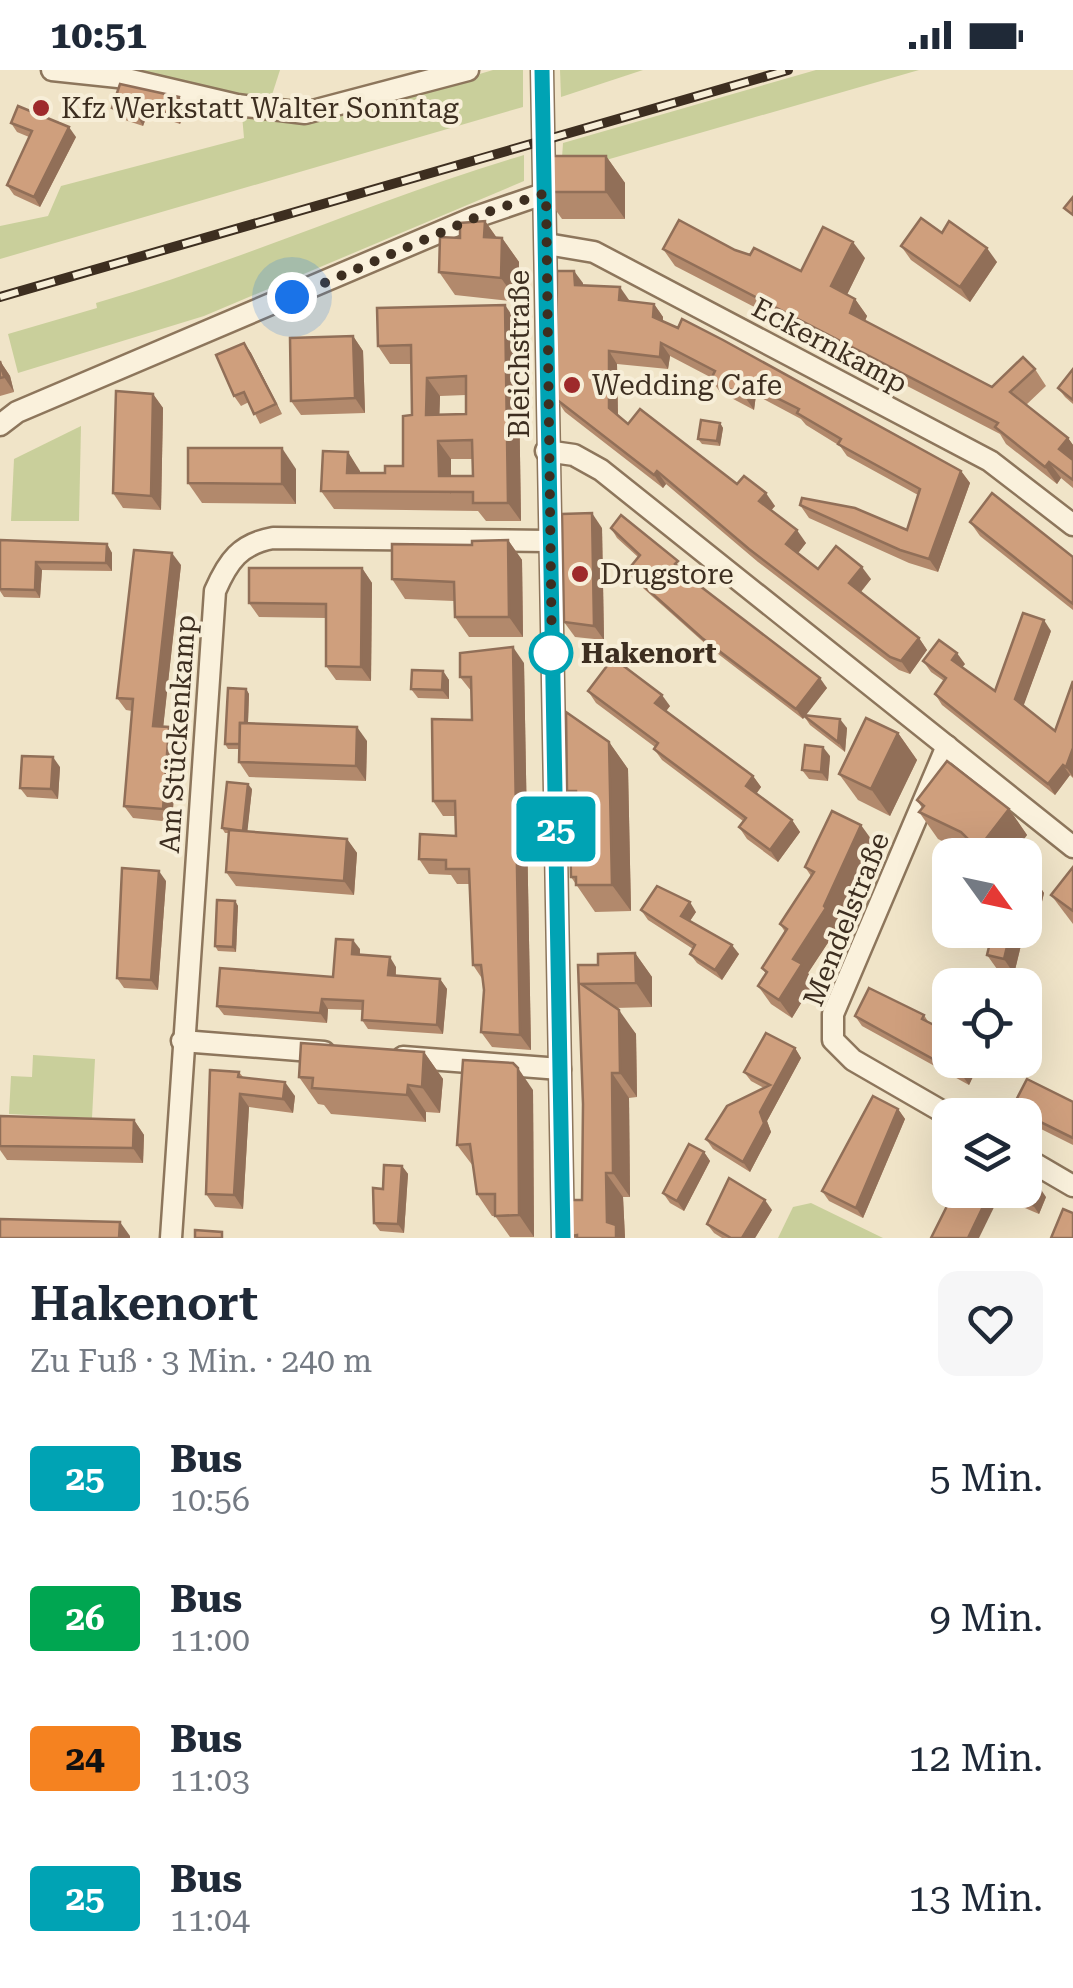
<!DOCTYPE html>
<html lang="de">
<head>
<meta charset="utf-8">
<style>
	body { margin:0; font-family:"Roboto Serif",serif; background:#f6f6f7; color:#1f2937; height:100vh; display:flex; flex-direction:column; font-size:38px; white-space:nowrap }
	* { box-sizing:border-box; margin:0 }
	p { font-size:32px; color:#747a83 }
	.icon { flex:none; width:55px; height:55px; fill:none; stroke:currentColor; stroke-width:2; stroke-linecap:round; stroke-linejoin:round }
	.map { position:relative; height:1168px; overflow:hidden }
	.drawer { display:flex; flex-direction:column; background:#fff; flex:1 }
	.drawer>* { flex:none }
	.badge { padding:0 20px; border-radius:8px; font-size:35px; line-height:65px }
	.needle { width:65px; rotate:123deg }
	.tools { position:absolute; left:932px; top:768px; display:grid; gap:20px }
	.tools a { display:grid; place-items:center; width:110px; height:110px; border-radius:20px; background:#fff; box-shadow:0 10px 40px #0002; font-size:50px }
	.you { position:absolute; width:50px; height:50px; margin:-25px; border:8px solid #fff; border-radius:50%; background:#1a73e8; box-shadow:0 0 0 15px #1a73e833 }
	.map>.badge { position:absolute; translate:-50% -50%; box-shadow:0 0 0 5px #fff }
	.round { display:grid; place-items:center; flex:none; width:105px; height:105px; border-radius:20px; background:#f6f6f7 }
	.headline { display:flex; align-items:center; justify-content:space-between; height:170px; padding:0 30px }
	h1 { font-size:48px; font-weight:600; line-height:75px }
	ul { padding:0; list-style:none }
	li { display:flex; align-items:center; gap:30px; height:140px; padding:0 30px }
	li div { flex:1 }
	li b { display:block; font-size:38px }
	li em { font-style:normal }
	li .badge { min-width:110px; font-weight:700; text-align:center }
	.status { display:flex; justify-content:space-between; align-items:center; height:70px; padding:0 50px; background:#fff; direction:ltr }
	.status svg { height:28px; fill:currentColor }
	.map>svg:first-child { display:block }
</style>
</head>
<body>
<div class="status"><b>10:51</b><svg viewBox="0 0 49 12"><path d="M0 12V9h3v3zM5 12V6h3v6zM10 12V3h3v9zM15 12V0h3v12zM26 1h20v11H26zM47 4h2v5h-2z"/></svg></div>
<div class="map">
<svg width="1073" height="1168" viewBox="0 0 1073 1168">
	<rect width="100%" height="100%" fill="#f0e4c8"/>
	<!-- green -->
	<g fill="#c9cf9b">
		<path d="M139 0H280L270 31Z"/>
		<path d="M493 0H523V37L0 189V156L48 146 61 116 244 68 242 45 419 22Z"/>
		<path d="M560 0H643L561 27Z"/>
		<path d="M816 0H919L561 103 563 73Z"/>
		<path d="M524 85V111L204 246 18 303 8 264 97 238 96 233C242 191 379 128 524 85Z"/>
		<path d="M81 356 79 451H11L14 389Z"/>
		<path d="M33 985 95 989 92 1048 9 1044 11 1006 32 1007Z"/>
		<path d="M811 1133 883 1168H778L793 1137Z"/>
	</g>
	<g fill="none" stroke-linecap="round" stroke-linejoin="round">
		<!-- minor casing -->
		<g stroke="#8d765c" stroke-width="25">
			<g id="minor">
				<path d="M52 0 118 7 237 35 305 43 468 0"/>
				<path d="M542 0 563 1168"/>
				<path d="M547 174 594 182 990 391 1073 455"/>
				<path d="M0 355 17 342 473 148 546 123"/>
				<path d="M546 381 574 385 601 400 1073 777"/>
				<path d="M947 676 833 944V970L853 990 950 1046"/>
				<path d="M182 971 324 982"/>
				<path d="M403 987 560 999"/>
				<path d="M1025 1088 1073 1116"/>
				<path d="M171 1168 215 521C228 491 240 474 273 468L547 471"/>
			</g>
		</g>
		<!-- minor -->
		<use href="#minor" stroke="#faf1dc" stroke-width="20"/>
		<!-- rail casing -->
		<g stroke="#3d2e20" stroke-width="10">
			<path id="rail" d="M0 227 788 0"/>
		</g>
		<!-- rail -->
		<use href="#rail" stroke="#f7eed8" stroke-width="6" stroke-dasharray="19" stroke-linecap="butt"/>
	</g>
	<!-- wall -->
	<g fill="#b2896c" fill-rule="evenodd">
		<path d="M179 27 186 37 180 54 148 43 143 56 119 48 112 38Z"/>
		<path d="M11 53 76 67 40 137 14 125 7 115 29 67 17 62Z"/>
		<path d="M606 86 625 113V149H562L543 122Z"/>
		<path d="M485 151 497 168H502L519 192 518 232 455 225 439 202 460 168Z"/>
		<path d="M942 163 997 192 970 232 911 190 901 176Z"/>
		<path d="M663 179 735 180 801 201 865 188 847 224 855 229 867 246 865 251 992 317 1035 299 1046 316 1026 335 1068 368 1073 375V418L1061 408 1057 414 1006 374 1000 364 675 196Z"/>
		<path d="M574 201 583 215 629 230V231L654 234 663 247V251L961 401 970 413 938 502 909 493 809 448 800 435 907 460 918 425 847 386 840 376 806 355 801 349 756 325 754 340 720 322 711 309 712 308 670 286 668 299 617 294 618 346 628 354 775 436 771 440 806 473 798 483 818 499 871 509 861 522 919 568 927 580 910 604 899 600 758 492 666 414 663 418 565 342 556 329Z"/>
		<path d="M518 254 521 451H486L478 441 334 439 321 421 348 382 360 403H385L403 396 412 345 411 294H390L378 276ZM466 325V344L439 345 440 326ZM451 389H472L473 406H451Z"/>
		<path d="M353 266 363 281 365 343 301 345 291 331Z"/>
		<path d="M244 273 251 283 282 344 260 354 249 332 241 336 234 326Z"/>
		<path d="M0 291 10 306 14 322 0 326Z"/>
		<path d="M1073 299V334L1065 327 1058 318Z"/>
		<path d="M153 324 163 338 161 440 123 438 113 423Z"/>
		<path d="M720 353 723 358 720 376 702 374 698 369Z"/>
		<path d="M296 399V434L202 433 188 413Z"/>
		<path d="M970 452 1073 487V540L980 466Z"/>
		<path d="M602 458 604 570 575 567 564 552Z"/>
		<path d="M611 458 684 500 683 502 827 618 805 645 847 658 845 682 810 655 804 646 803 649 709 577 634 510 627 501 638 487 617 468Z"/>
		<path d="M0 470 107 474 112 483V501L42 500 40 528 4 527 0 521Z"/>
		<path d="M508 470 522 490 523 567H469L455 547 454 531 405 529 392 509 472 475Z"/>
		<path d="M181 495 163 657 178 670 172 752 133 748 124 736 132 641 126 640 117 628Z"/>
		<path d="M362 498 372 513 371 611 336 610 326 596V548L259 547 249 533Z"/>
		<path d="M1051 561 1023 636 1055 661 1073 611V708L1070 705 1055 725 942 635 935 624 944 611 931 602 923 591 965 594 962 597 995 621Z"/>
		<path d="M524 593 531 980 492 977 481 962 484 920 483 910 473 895 469 814H457L451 805 429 804 419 789 456 766 455 746H443L433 731 472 650V622L460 607Z"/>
		<path d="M443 601 449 610V629L418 628 411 619Z"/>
		<path d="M246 619 249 624 248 653 367 671 366 711 249 707 239 692V679H228L225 674Z"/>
		<path d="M588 621 670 636 666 641 753 706 761 717 756 724 792 750 800 762 778 792 747 769 739 757 743 751 662 690 654 679 655 677 596 633Z"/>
		<path d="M898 663 917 690 890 746 858 730 839 704Z"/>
		<path d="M609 672 628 699 631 841 595 842 571 807 576 757V734L567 721Z"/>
		<path d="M830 686 828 711 809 709 802 700Z"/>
		<path d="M60 697 58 729 27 727 20 718Z"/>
		<path d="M252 719 247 761 347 769 357 783 354 825 236 816 226 802 229 763H225L222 758Z"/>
		<path d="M917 730 1009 739 1027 765 1012 785H971L938 769 919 742 922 738Z"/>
		<path d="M874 773 837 852 839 856 808 903 814 912 792 948 771 934 758 916 766 904 762 898 785 862 780 854 811 806 805 797Z"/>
		<path d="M1073 797V854L1051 825Z"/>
		<path d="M1025 804 1034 808 1044 823 1033 870 1023 867 1014 904 997 899 987 885 993 860H1025Z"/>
		<path d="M166 811 158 920 124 918 117 908Z"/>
		<path d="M235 831 238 836 236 882 218 881 215 876Z"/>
		<path d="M641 840 696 842 690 851 739 884 722 910 697 893 690 884 693 879 648 850Z"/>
		<path d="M360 879V885L396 897V905L440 909 447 919 443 964 368 959 362 950 363 940 328 939 327 953 224 945 217 936 333 907Z"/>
		<path d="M635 883 652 907V937L615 938 636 964 637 1027 629 1028 630 1127H623L625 1168H574L572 1166 582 1130 583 1034 578 895H598Z"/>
		<path d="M924 945 929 953 981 990 969 1015 862 956 855 946Z"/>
		<path d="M795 978 801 988 767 1051 771 1062 750 1102 713 1079 706 1069 764 1018 751 1011 744 1002Z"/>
		<path d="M424 982 443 1009 440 1043 426 1042V1052L331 1044 324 1035 318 1034 299 1007Z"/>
		<path d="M239 1002 243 1007 295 1026 293 1043 249 1037 243 1139 215 1137 206 1124Z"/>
		<path d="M533 1020 534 1167H510L495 1146H492L477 1124 473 1096 457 1075Z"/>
		<path d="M1073 1032V1075L1025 1051V1045H1017L1012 1038Z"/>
		<path d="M898 1039 905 1049 863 1148 829 1131 822 1121Z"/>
		<path d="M0 1046 134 1050 144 1065 143 1093 7 1090 0 1080Z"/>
		<path d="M704 1082 710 1091 684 1141 670 1133 663 1123Z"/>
		<path d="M402 1096 408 1104 404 1163 380 1161 374 1153Z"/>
		<path d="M955 1120H1025L1046 1127 1039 1144 999 1127Z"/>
		<path d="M772 1140 755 1168H722L714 1163 707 1154Z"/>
	</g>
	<!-- shaded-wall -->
	<g fill="#916f58">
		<path d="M179 27 186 37 180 54 173 45Z"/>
		<path d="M141 34 148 43 143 56 137 46Z"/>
		<path d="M69 57 76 67 40 137 34 127Z"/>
		<path d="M606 86 625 113V149L606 122Z"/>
		<path d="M485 151 501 174 484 167Z"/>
		<path d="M502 168 519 192 518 232 501 208Z"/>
		<path d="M853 172 865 188 843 233 831 216Z"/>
		<path d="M987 178 997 192 970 232 960 217Z"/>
		<path d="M574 201 583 213V228L575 215Z"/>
		<path d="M620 217 629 230 628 243 619 230Z"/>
		<path d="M855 229 867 246 861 260 850 243Z"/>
		<path d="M654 234 663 247 662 259 653 247Z"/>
		<path d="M505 235 518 254 521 451 508 433Z"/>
		<path d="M353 266 363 281 365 343 355 328Z"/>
		<path d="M244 273 251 283 282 344 276 334Z"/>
		<path d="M661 273 670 286 668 299 660 287Z"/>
		<path d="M609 281 617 294 618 351 609 338Z"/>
		<path d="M0 291 10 306 14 322 4 307Z"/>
		<path d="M427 308 440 326 439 363 426 345Z"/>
		<path d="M747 313 756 325 754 340 745 327Z"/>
		<path d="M153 324 163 338 161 440 151 426Z"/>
		<path d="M720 353 723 358 720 376 717 371Z"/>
		<path d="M1068 368 1073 375V393L1059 379Z"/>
		<path d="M438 371 451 389V424L439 406Z"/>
		<path d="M282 378 296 399V434L282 414Z"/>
		<path d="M348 382 360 401V421L347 403Z"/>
		<path d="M1049 392 1061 408 1057 414 1045 397Z"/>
		<path d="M657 401 666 414 663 418 654 405Z"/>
		<path d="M961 401 970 413 938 502 929 489Z"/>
		<path d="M766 423 775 436 768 444 759 431Z"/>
		<path d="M592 443 602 458 604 570 594 556Z"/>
		<path d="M797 460 806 473 795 487 786 474Z"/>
		<path d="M508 470 522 490 523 567 509 547Z"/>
		<path d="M107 474 112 483V501L106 493Z"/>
		<path d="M172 483 181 495 162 668 153 656Z"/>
		<path d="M36 492 42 500 40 528 35 520Z"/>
		<path d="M862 497 871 509 858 525 849 513Z"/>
		<path d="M362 498 372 513 371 611 361 597Z"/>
		<path d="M1044 550 1051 561 1022 640 1015 629Z"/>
		<path d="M919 568 927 580 910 604 901 591Z"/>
		<path d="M513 577 524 593 531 980 520 965Z"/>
		<path d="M957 583 965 594 960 600 952 590Z"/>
		<path d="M443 601 449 610V629L442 620Z"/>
		<path d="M820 608 827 618 803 649 796 639Z"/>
		<path d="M246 619 249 624 247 679 244 675Z"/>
		<path d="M662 625 670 636 663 645 655 633Z"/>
		<path d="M840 649 847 658 845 682 838 672Z"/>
		<path d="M169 657 178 670 172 752 163 739Z"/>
		<path d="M357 657 367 671 366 711 356 696Z"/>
		<path d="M898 663 917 690 890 746 871 719Z"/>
		<path d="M609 672 628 699 631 841 612 815Z"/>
		<path d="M823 677 830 686 828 711 821 702Z"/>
		<path d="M1073 678V707L1066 697Z"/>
		<path d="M53 687 60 697 58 729 51 719Z"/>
		<path d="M1063 695 1070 705 1055 725 1048 714Z"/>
		<path d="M753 706 761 717 754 727 746 716Z"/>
		<path d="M248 714 252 719 247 765 243 761Z"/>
		<path d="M1009 739 1027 765 1012 785H982L978 779Z"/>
		<path d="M792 750 800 762 778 792 770 780Z"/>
		<path d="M861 755 874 773 837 852 839 856 808 903 814 912 792 948 779 930 793 889 824 836Z"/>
		<path d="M347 769 357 783 354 825 344 811Z"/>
		<path d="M159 801 166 811 158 920 151 910Z"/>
		<path d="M1034 808 1044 823 1033 870 1025 858V845Z"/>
		<path d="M235 831 238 836 236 882 233 877Z"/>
		<path d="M690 832 696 842 687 855 681 846Z"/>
		<path d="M1011 860H1018L1023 867 1014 904 1004 889Z"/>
		<path d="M353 870 360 879 359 894 352 884Z"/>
		<path d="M732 875 739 884 722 910 715 900Z"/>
		<path d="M635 883 652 907V937L636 913Z"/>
		<path d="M390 887 396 897 395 914 388 905Z"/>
		<path d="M440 909 447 919 443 964 437 955Z"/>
		<path d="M322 929 328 939 327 953 320 943Z"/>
		<path d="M619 940 636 964 637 1027 620 1003Z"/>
		<path d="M795 978 801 988 767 1051 771 1062 750 1102 743 1092 760 1042Z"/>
		<path d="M424 982 443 1009 440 1043 422 1017Z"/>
		<path d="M969 990H981L969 1015 962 1005Z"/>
		<path d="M518 998 533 1020 534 1167 519 1145Z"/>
		<path d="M612 1003 629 1028 630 1127 613 1103Z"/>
		<path d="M285 1012 295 1026 293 1043 283 1029Z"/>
		<path d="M408 1015 426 1042V1052L407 1025Z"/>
		<path d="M240 1024 249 1037 243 1139 234 1125Z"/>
		<path d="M898 1039 905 1049 863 1148 856 1138Z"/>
		<path d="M134 1050 144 1065 143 1093 133 1078Z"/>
		<path d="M704 1082 710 1091 684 1141 677 1131Z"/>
		<path d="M402 1096 408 1104 404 1163 398 1154Z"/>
		<path d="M606 1103 623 1127 625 1168H616L607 1152Z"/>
		<path d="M1040 1118 1046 1127 1039 1144 1033 1135Z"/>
		<path d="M991 1120H994L999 1127 979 1168H968Z"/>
		<path d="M765 1130 772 1140 755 1168H742Z"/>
		<path d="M120 1152 130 1166V1168H119Z"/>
	</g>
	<!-- building -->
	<g fill="#cf9f7d" stroke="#916f58" stroke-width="2.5" fill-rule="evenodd">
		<path d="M120 14 179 27 173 45 141 34 137 46 112 38Z"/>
		<path d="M18 36 69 57 34 127 7 115 32 61 11 53Z"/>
		<rect x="543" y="86" width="63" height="36"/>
		<path d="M1073 127V145L1064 138Z"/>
		<path d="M921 148 942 163 949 151 987 178 960 217 901 176Z"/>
		<path d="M679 150 735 180 750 185 754 178 801 201 823 157 853 172 831 216 855 229 850 243 992 317 1023 287 1035 299 1010 322 1068 368 1059 379 1073 390V410L1049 392 1045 397 995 357 998 353 663 179Z"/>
		<path d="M485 151 484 167 502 168 501 208 439 202 440 167 460 168V153Z"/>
		<path d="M557 201H574L575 215 620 217 619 230 654 234 653 247 678 258 682 249 723 270 961 401 929 489 900 480 800 435 802 428 855 438 907 460 920 419 838 374 841 369 797 343 799 339 747 313 745 327 711 309 715 301 661 273 660 287 609 281V338L628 354 640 339 737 414 744 406 766 423 759 431 797 460 786 474 818 499 836 476 862 497 849 513 919 568 901 591 890 587 749 479 657 401 654 405 556 329Z"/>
		<path d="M505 235 508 433H473V422L321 421 323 381 348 382 347 403H385V396H403V346L412 345 411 275 378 276 377 238ZM466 306V344L426 345 427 308ZM472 370 473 406H439L438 371Z"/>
		<path d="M353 266 355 328 291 331 290 268Z"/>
		<path d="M244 273 276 334 254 344 244 322 234 326 216 285Z"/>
		<path d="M0 291 4 307 0 308Z"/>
		<path d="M1073 299V330L1058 318Z"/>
		<path d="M116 321 153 324 151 426 113 423Z"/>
		<path d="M701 350 720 353 717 371 698 369Z"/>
		<path d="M188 378H282V414L188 413Z"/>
		<path d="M992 423 1073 487V534L970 452Z"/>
		<path d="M592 443 594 556 564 552 562 444Z"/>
		<path d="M621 445 678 491 675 494 700 516 820 608 796 639 702 568 627 501 640 485 611 458Z"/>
		<path d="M0 470 107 474 106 493 36 492 35 520 0 519Z"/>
		<path d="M508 470 509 547H455L454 512 392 509V474L472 475V471Z"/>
		<path d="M134 480 172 483 153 656 169 657 163 739 124 736 133 629 117 628Z"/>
		<path d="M249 498H362L361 597 326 596V534L249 533Z"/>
		<path d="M1023 543 1044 550 1015 629 1055 661 1073 611V678L1066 697 1063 695 1048 714 935 624 946 608 923 591 939 570 957 583 952 590 995 621Z"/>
		<path d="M513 577 520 965 481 962 484 920 481 895H473L469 799H446V790L419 789 420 764 456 766 455 731H433L432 649 472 650 471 607H460V583Z"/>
		<path d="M613 588 662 625 655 633 753 706 746 716 792 750 770 780 739 757 746 748 654 679 658 673 588 621Z"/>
		<path d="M412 600 443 601 442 620 411 619Z"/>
		<path d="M228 618 246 619 245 653H240V674H225Z"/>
		<path d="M566 642 609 672 612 815H576V807H571L570 757H576V721H567Z"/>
		<path d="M803 645 840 649 838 672Z"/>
		<path d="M866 648 898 663 871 719 839 704Z"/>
		<path d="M240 653 357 657 356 696 239 692Z"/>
		<path d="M805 675 823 677 821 702 802 700Z"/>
		<path d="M22 686 53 687 51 719 20 718Z"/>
		<path d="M947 691 1009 739 978 779 961 762 919 742 924 736 917 730Z"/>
		<path d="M227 712 248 714 243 761 222 758Z"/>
		<path d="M832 741 861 755 824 836 826 838 793 889 802 894 779 930 758 916 767 902 762 898 787 859 780 854 814 802 805 797Z"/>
		<path d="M229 760 347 769 344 811 226 802Z"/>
		<path d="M1073 797V841L1051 825Z"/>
		<path d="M122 798 159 801 151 910 117 908Z"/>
		<path d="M1025 804 1034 808 1025 845Z"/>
		<path d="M657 816 690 832 681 846 732 875 715 900 690 884 695 875 641 840Z"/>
		<path d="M217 830 235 831 233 877 215 876Z"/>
		<path d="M993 860H1011L1004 889 987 885Z"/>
		<path d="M336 869 353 870 352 884 390 887 388 905 440 909 437 955 362 950 363 931 322 929 320 943 217 936 220 898 333 907Z"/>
		<path d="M635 883 636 913 581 914 619 940 620 1003H612L613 1103H606L607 1152 616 1155V1168H577V1165L572 1166 571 1130H582L583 1034 578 895H598V884Z"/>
		<path d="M869 918 924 945 922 949 950 963V990H969L962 1005 855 946Z"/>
		<path d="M766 963 795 978 760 1042 764 1053 743 1092 706 1069 727 1036 770 1015 744 1002Z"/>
		<path d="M301 973 424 982 422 1017 408 1015 407 1025 312 1018 313 1008 299 1007Z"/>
		<path d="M463 990 513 993 518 998 519 1145 495 1146V1124H477L470 1074 457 1075Z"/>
		<path d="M210 1000 239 1002 238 1007 285 1012 283 1029 240 1024 234 1125 206 1124Z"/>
		<path d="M1027 1009 1073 1032V1068L1012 1038Z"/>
		<path d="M873 1026 898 1039 856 1138 822 1121Z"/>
		<path d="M0 1046 134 1050 133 1078 0 1076Z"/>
		<path d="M689 1074 704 1082 677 1131 663 1123Z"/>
		<path d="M384 1095 402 1096 398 1154 374 1153 373 1118 383 1119Z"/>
		<path d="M729 1108 765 1130 742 1168H731L707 1154Z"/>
		<path d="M1025 1110 1040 1118 1033 1135 997 1120H1025Z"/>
		<path d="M955 1120H991L968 1168H931Z"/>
		<path d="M1063 1139 1073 1143V1168H1051Z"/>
		<path d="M0 1149 120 1152 119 1168H0Z"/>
		<path d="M195 1160 222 1162V1168H195Z"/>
	</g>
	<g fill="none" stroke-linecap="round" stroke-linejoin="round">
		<!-- line casing -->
		<g stroke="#fff" stroke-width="22">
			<path id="line" d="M542 0 563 1168"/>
		</g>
		<!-- line -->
		<use href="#line" stroke="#00a3b4" stroke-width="15"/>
		<!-- walk -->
		<path stroke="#3d2e20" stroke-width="10" stroke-dasharray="0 18" d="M292 227 493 140 546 123 552 590 551 583"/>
	</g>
	<!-- markers -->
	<g fill="#9e2a2b" stroke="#f7eed8" stroke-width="4">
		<circle cx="41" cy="38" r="10"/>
		<circle cx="572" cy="315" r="10"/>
		<circle cx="580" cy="504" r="10"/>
	</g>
	<circle fill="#fff" stroke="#00a3b4" stroke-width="5" cx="551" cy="583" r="20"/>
	<g text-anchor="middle" stroke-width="8" stroke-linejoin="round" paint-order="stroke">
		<!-- poi labels -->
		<g font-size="28" fill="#3d2e20" stroke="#f7eed8" text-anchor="start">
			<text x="61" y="48">Kfz Werkstatt Walter Sonntag</text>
			<text x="592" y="325">Wedding Cafe</text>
			<text x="600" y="514">Drugstore</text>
		</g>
		<!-- street labels -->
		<g font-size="28" fill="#3d2e20" stroke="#f7eed8">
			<text transform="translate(830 275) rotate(28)" y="10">Eckernkamp</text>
			<text transform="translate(519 284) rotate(-90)" y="10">Bleichstraße</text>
			<text transform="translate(177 664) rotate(-86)" y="10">Am Stückenkamp</text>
			<text transform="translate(846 849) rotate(-68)" y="10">Mendelstraße</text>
		</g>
		<!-- stop labels -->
		<g font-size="28" font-weight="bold" fill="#3d2e20" stroke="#f7eed8" text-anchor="start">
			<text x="581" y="593">Hakenort</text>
		</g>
	</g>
</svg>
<div class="tools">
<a><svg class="needle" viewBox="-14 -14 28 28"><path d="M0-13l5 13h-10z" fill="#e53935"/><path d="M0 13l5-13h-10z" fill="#747a83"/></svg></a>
<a><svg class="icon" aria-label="locate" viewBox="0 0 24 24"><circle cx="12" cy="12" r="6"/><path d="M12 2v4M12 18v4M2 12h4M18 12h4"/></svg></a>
<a><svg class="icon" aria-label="layers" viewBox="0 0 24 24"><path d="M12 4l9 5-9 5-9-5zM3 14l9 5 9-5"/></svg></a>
</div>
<div class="you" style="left:292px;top:227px"></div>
<b class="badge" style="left:556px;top:759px;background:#00a3b4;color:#fff">25</b>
</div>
<section class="drawer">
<div class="headline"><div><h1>Hakenort</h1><p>Zu Fuß · 3 Min. · 240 m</p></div><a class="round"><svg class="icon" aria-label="heart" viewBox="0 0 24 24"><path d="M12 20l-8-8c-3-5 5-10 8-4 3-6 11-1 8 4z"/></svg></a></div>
<ul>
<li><span class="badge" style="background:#00a3b4;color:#fff">25</span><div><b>Bus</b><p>10:56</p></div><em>5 Min.</em></li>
<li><span class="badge" style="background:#00a651;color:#fff">26</span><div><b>Bus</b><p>11:00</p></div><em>9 Min.</em></li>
<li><span class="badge" style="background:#f58220;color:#111">24</span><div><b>Bus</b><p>11:03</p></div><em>12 Min.</em></li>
<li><span class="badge" style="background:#00a3b4;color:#fff">25</span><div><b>Bus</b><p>11:04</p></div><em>13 Min.</em></li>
</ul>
</section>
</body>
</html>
